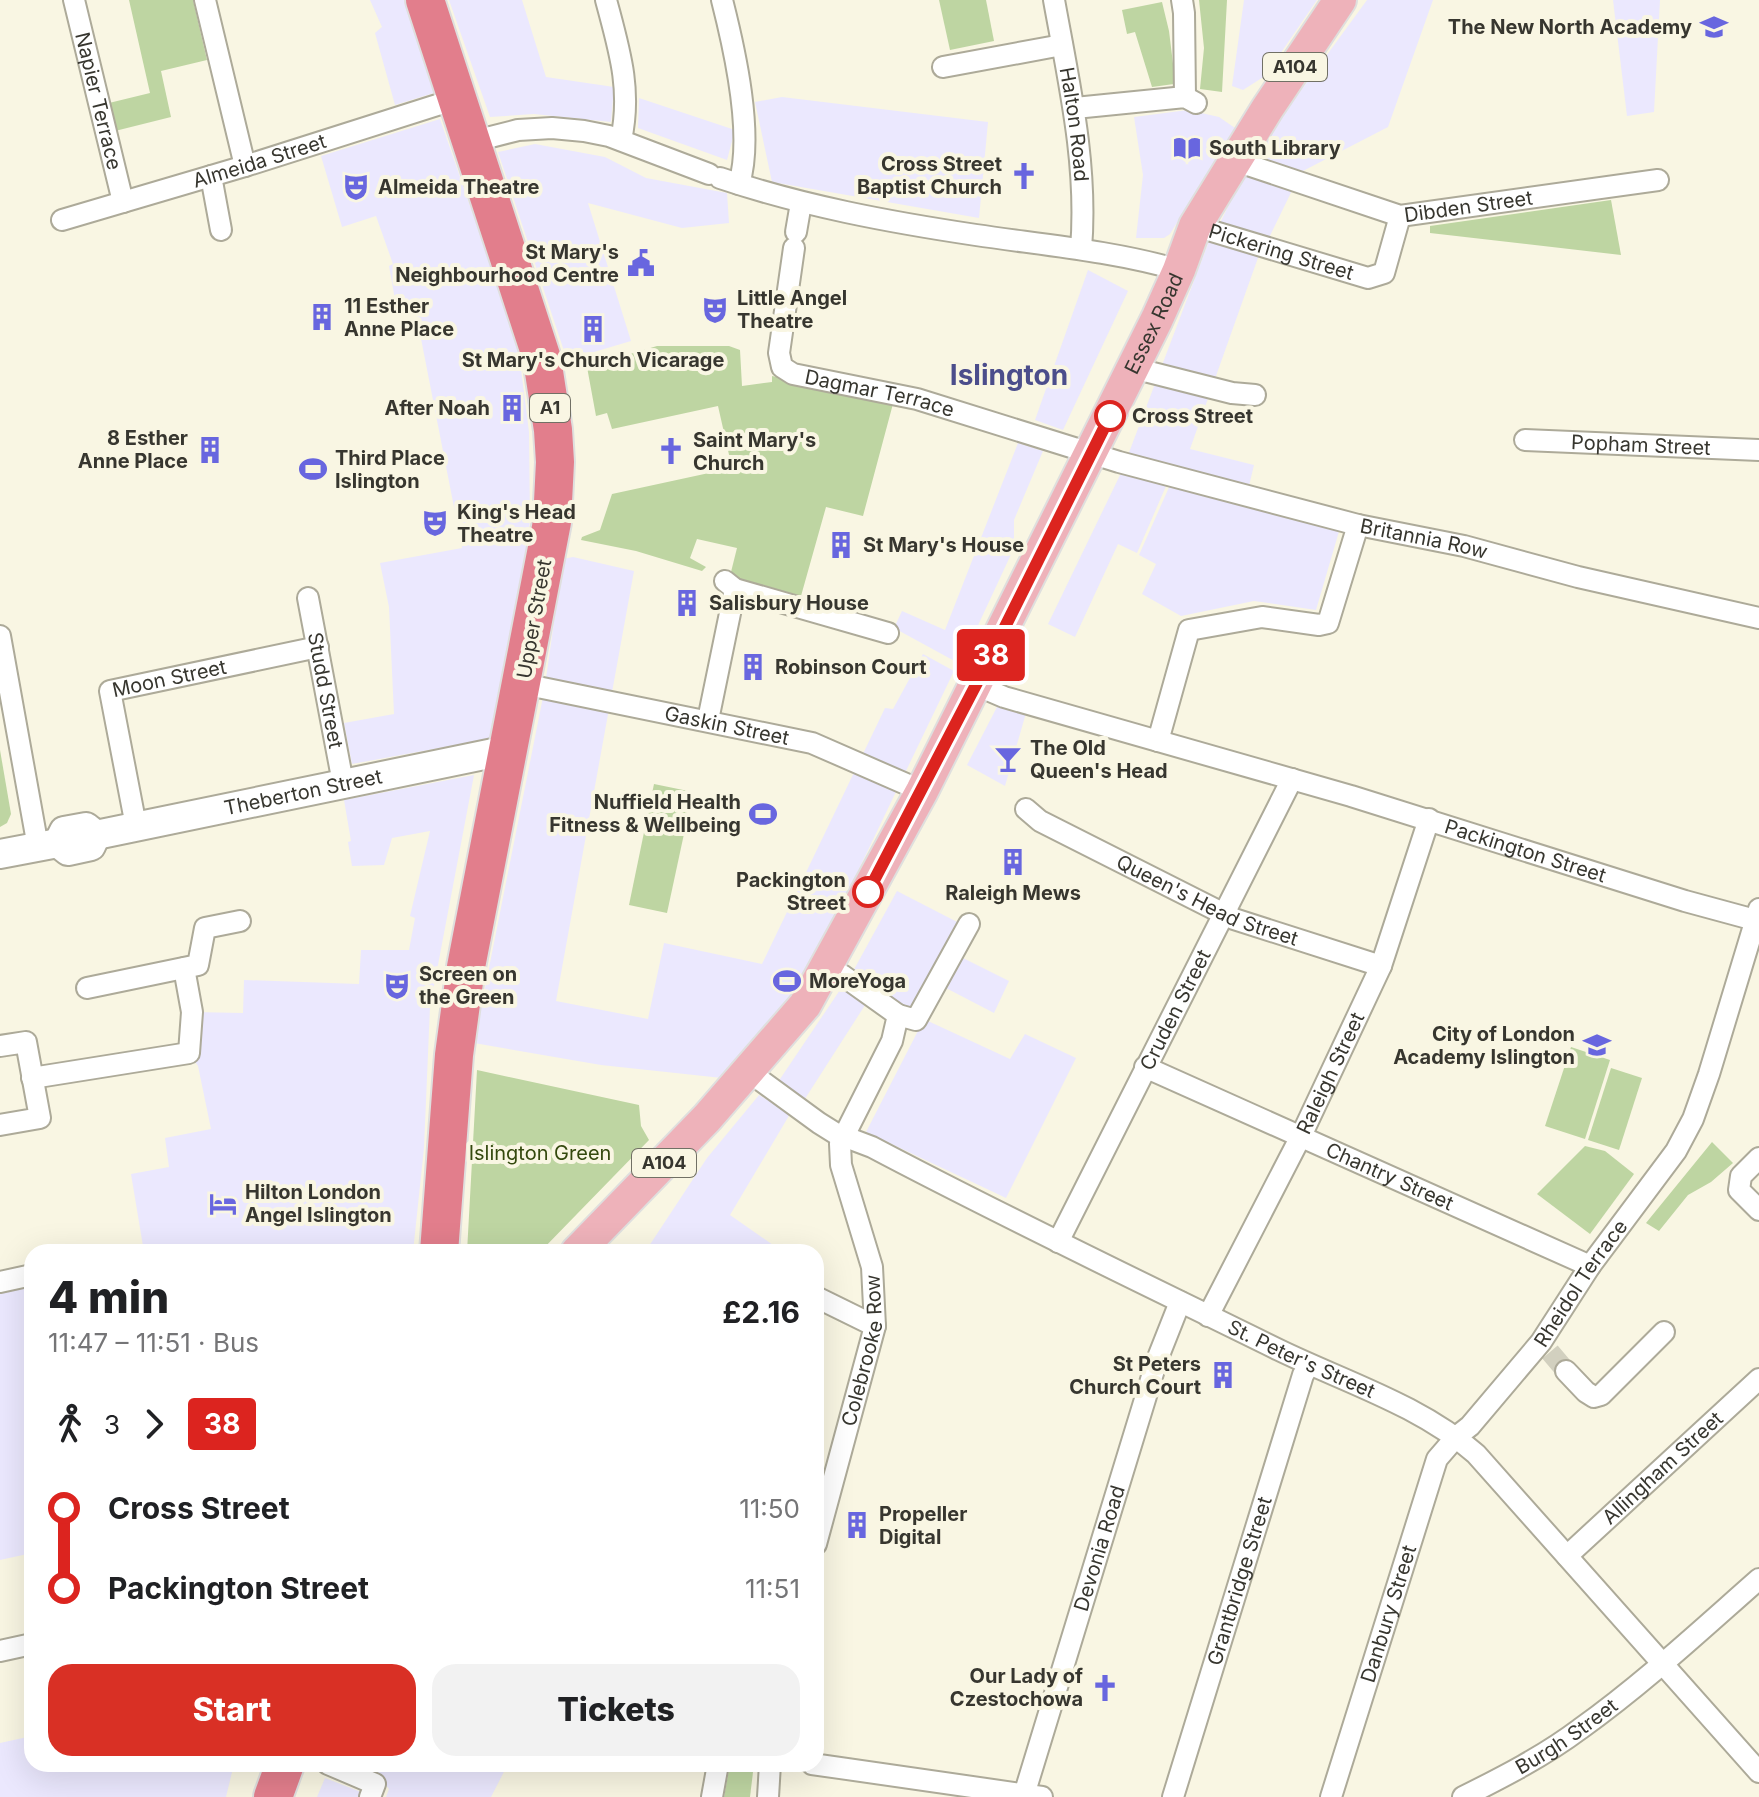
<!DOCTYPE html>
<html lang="en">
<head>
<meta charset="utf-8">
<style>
	body { margin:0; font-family:Inter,sans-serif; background:#f2f2f2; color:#202124; height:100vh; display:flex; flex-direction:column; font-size:30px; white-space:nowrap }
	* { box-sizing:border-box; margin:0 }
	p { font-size:26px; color:#757577 }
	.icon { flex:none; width:44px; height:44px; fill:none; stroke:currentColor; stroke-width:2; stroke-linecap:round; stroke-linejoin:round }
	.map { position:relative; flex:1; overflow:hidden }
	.panel { position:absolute; left:24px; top:1244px; width:800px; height:528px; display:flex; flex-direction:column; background:#fff; border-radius:24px; box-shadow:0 8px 32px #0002 }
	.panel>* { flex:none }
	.badge { padding:0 16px; border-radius:6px; font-size:28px; line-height:52px }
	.map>.badge { position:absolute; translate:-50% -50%; box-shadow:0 0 0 4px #fff }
	.legs { display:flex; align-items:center; gap:12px; height:88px; padding:0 24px; font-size:26px }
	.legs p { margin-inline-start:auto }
	.overview { display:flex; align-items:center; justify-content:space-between; height:136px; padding:0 24px }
	h1 { font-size:44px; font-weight:800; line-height:60px }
	.primary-button { display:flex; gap:16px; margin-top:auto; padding:16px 24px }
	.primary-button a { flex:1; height:92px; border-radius:24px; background:#d93025; color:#fff; font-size:32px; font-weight:800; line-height:92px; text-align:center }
	.primary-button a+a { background:#f2f2f2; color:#202124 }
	ul { padding:0 24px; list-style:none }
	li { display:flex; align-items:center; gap:28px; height:80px; font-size:30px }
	li i { display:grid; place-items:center; width:12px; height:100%; margin:0 10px; background:currentColor }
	li i::after { content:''; width:20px; height:20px; margin:-10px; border:6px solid; border-radius:50%; background:#fff }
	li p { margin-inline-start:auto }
	li:first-child i { background:linear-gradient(#0000 50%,currentColor 0) }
	li:last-child i { background:linear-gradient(currentColor 50%,#0000 0) }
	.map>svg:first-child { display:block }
</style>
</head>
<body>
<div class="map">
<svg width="1759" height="1797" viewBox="0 0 1759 1797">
	<rect width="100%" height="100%" fill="#f9f6e3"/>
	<!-- commercial -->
	<g fill="#ebe8fe">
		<path d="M370 0H407L423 42 434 93 395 105 375 33 382 27Z"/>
		<path d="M449 0H522L546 77 614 87 611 122 534 114 490 117Z"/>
		<path d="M1244 0H1317L1265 76 1243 90 1232 86Z"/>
		<path d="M1367 0H1433L1388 127 1301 172 1267 242 1218 227 1253 156Z"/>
		<path d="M1613 0H1660L1654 112 1627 116Z"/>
		<path d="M782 97 988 122 979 218 772 182 755 102Z"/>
		<path d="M639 98 735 130 727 160 638 128Z"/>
		<path d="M1188 110 1219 117 1235 128 1170 234 1164 238H1136L1143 175 1134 117Z"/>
		<path d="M440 119 518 345 529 432 530 520 517 627 494 738 352 764 344 723 394 714 389 607 380 563 462 548 415 308 397 311 389 266 393 264 376 216 342 227 321 156Z"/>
		<path d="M535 144 605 157 646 178 727 193 729 223 682 228 588 203 631 341 567 360 498 152Z"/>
		<path d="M1209 241 1259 255 1190 449 1254 465 1248 490 1173 470 1137 553 1118 544 1075 637 1048 624 1122 471Z"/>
		<path d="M1088 270 1128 291 1063 430 1035 420Z"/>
		<path d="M1018 443 1043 451 1014 520V548L960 664 894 628 902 611 945 630Z"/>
		<path d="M1170 485 1340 528 1316 610 1254 601 1181 616 1142 594 1156 564 1139 555Z"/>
		<path d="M573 557 634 571 556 1001 648 1019 664 943 762 964 885 708 893 709 923 654 954 671 809 973 722 1078 601 1065 474 1043 544 692 563 559Z"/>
		<path d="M998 705 1026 713 1005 786 967 765Z"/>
		<path d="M474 775 430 1007 424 1148 413 1252H144L131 1174 169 1167 165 1138 211 1129 198 1066 189 1053 192 1012 243 1013 244 980 359 984 361 950H409L415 918 410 916 430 831 392 838 384 865 352 866 348 842 351 841 344 800Z"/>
		<path d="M897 891 963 925 917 1013 877 993 851 975Z"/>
		<path d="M957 955 1009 981 994 1013 944 987 928 1021 1010 1059 1025 1034 1076 1058 1006 1198 866 1132Z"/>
		<path d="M842 987 867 1002 801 1105 776 1085Z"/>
		<path d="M759 1095 790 1114 730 1215 783 1252H645L707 1158Z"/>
		<path d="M32 1285V1553L0 1560V1292Z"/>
		<path d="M32 1736V1764H234L226 1797H0V1743Z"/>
		<path d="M359 1764H508L491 1797H386L389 1789 376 1772Z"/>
		<path d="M325 1778 361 1792 359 1797H317Z"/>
	</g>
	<!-- green -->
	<g fill="#bed5a2">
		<path d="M129 0H193L207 60 161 71 171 117 115 131 109 103 150 93Z"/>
		<path d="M939 0H986L994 41 950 50Z"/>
		<path d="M1199 0H1227L1222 92 1200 89 1204 48Z"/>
		<path d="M1162 2 1169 31 1175 80 1174 84 1152 87 1135 32 1127 34 1122 10Z"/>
		<path d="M1611 200 1621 255 1430 233V226Z"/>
		<path d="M657 346H729L740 350 742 386 772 382V376L894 400 863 516 826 507 801 596 730 576 737 548 697 539 690 558 706 567 702 571 636 551 581 540 582 537 600 530 612 494 732 468 718 406 612 429 607 413 596 416 587 367Z"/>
		<path d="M0 750 11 814 7 823 0 827Z"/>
		<path d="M654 784 693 792 667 913 629 905Z"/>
		<path d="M1571 1047 1610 1060 1585 1139 1545 1126Z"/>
		<path d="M1611 1068 1642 1078 1619 1150 1588 1140Z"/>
		<path d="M477 1070 639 1105 641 1126 649 1140 540 1252H467Z"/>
		<path d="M1712 1142 1733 1163 1711 1182 1688 1195 1659 1231 1646 1223Z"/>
		<path d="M1585 1146 1605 1151 1634 1174 1590 1234 1537 1194Z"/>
		<path d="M730 1764H754L750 1797H724Z"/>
	</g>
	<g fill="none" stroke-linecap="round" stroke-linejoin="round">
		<!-- street-tunnel -->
		<path stroke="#d2d0bf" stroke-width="20" stroke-dasharray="20 10" stroke-linecap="butt" d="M1550 1352 1566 1371"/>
		<!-- street casing -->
		<g stroke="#adaa99" stroke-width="24">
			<g id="street">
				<path id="s1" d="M74 0 123 202"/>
				<path d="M205 0 245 166"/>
				<path d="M606 0C619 49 632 89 621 140"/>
				<path d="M722 0C735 51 754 135 739 184"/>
				<path id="s2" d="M1054 0C1069 83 1088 165 1081 249"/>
				<path d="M1182 0 1184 13 1185 97"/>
				<path d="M943 67 1062 45"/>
				<path d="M1075 108 1185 97 1196 103"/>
				<path d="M471 142 518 130 552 128 584 131 609 136 709 174"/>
				<path id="s3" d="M1236 161 1400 216 1658 180"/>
				<path d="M211 176 221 230"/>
				<path d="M720 178C803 206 889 222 976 235 1044 245 1113 251 1179 270"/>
				<path id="s4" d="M62 220 245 166 456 99"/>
				<path id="s5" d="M1195 226 1368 278 1384 273 1400 216"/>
				<path d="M796 232 801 203"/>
				<path id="s6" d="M794 248 779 353 782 367 793 374 917 399 1119 462 1358 525 1464 546 1578 577 1759 618"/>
				<path d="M1133 368 1232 393 1255 395"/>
				<path id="s7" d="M1525 440 1759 450"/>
				<path d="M725 581 735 589 888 633"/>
				<path id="s8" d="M308 598 343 783"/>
				<path d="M0 636 38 847"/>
				<path id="s9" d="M523 684 812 743 922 791"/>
				<path id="s10" d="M976 685 1004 697 1351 796 1685 901 1755 920"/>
				<path d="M708 720 735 589"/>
				<path d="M1158 741 1189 630 1262 617 1319 625 1328 623 1358 525"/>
				<path id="s11" d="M1026 809 1040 821 1234 919 1381 966"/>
				<path id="s12" d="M136 826 110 691 318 647"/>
				<path d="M87 988 198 965 205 928 240 921"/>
				<path d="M898 1015 916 1020 969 924"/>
				<path d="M0 1046 26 1042 40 1118 0 1125"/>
				<path id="s13" d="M1145 1067 1590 1266"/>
				<path id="s14" d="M749 1072 819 1123 835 1133 872 1147C1006 1218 1143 1283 1279 1350 1345 1382 1420 1405 1476 1454L1759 1772"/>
				<path d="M32 1078 189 1053 192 1012 184 968"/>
				<path d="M1759 1158 1741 1176 1739 1190 1759 1210"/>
				<path id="s15" d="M1058 1242 1292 779"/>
				<path d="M0 1282 32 1275"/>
				<path d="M816 1297 875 1326"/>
				<path id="s16" d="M1208 1316 1301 1136 1381 966 1429 819"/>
				<path d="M1566 1371 1586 1392 1594 1397 1601 1395 1664 1332"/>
				<path id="s17" d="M816 1544 875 1326 872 1267 841 1165 840 1144 892 1041 898 1015 842 975 827 968"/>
				<path id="s18" d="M1567 1556 1759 1379"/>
				<path d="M0 1651 32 1644"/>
				<path d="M328 1764 375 1784 370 1797"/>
				<path d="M812 1764 1042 1797"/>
				<path id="s19" d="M1024 1795 1157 1360 1180 1302"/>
				<path d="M712 1797 718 1764"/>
				<path d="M768 1797 770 1764"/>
				<path id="s20" d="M1173 1797 1303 1375 1309 1365"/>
				<path id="s21" d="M1331 1797 1437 1459 1456 1437 1470 1426 1541 1342 1590 1266 1676 1151 1693 1119 1709 1074 1759 909"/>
				<path id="s22" d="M1463 1797C1503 1777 1544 1756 1580 1729 1643 1684 1701 1630 1759 1579"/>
			</g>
		</g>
		<!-- secondary casing -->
		<g stroke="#adaa99" stroke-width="32">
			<g id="secondary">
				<path id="s23" d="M58 843 64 831 86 827 96 835 508 750"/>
				<path d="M0 854 58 843 68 851 91 846 96 835"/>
			</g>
		</g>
		<!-- primary casing -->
		<g stroke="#dfdfde" stroke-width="36">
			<g id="primary">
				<path id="s24" d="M577 1252 707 1118 805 1005 922 791 1157 319 1179 270 1195 226 1267 109 1340 0"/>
			</g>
		</g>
		<!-- highway casing -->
		<g stroke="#dfdfde" stroke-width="42">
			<g id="highway">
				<path d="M425 0 542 359 553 430 555 462 552 522 466 967 454 1055 439 1252"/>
				<path d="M273 1797 285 1764"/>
			</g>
		</g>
		<!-- street -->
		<use href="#street" stroke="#fff" stroke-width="20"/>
		<!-- secondary -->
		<use href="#secondary" stroke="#fff" stroke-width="28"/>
		<!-- primary -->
		<use href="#primary" stroke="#eeb2ba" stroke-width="32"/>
		<!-- highway -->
		<use href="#highway" stroke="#e27e8c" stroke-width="38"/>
	</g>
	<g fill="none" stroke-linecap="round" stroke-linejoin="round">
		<!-- line-1 casing -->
		<g stroke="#fff" stroke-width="18">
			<path id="line-1" d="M868 892 979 679 1110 416"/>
		</g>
		<!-- line-1 -->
		<use href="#line-1" stroke="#dc241f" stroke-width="12"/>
	</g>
	<!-- icons -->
	<defs>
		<g id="school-bare" transform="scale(2.16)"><path d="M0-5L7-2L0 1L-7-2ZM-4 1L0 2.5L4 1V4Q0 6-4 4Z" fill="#6866df" stroke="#f9f6e3" stroke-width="2.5" paint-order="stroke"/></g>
		<g id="library-bare" transform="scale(2.16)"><path d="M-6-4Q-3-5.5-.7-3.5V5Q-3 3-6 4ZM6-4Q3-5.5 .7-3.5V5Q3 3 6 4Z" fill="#6866df" stroke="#f9f6e3" stroke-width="2.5" paint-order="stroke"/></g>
		<g id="church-bare" transform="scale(2.16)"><path d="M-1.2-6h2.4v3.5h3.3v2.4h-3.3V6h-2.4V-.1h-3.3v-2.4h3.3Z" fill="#6866df" stroke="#f9f6e3" stroke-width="2.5" paint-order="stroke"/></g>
		<g id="theatre-bare" transform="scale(2.16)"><path d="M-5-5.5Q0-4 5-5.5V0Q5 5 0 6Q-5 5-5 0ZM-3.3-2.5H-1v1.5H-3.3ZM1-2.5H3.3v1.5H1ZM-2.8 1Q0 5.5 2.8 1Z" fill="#6866df" stroke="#f9f6e3" stroke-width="2.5" paint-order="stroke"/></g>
		<g id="civic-bare" transform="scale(2.16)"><path d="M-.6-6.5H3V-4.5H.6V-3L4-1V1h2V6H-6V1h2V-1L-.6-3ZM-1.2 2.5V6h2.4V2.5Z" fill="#6866df" stroke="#f9f6e3" stroke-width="2.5" paint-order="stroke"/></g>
		<g id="building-bare" transform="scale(2.16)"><path d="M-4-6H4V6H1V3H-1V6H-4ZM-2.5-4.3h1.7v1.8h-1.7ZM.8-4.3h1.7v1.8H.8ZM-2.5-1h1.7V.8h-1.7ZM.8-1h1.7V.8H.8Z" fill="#6866df" stroke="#f9f6e3" stroke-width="2.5" paint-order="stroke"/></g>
		<g id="stadium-bare" transform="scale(2.16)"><path d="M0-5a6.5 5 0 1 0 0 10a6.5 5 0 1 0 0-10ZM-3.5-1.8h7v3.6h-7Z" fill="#6866df" stroke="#f9f6e3" stroke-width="2.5" paint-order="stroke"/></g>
		<g id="bar-bare" transform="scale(2.16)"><path d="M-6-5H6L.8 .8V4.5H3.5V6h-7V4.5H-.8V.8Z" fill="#6866df" stroke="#f9f6e3" stroke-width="2.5" paint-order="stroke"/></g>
		<g id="hotel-bare" transform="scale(2.16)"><path d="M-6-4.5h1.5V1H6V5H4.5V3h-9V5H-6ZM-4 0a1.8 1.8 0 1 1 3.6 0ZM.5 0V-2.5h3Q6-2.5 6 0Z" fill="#6866df" stroke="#f9f6e3" stroke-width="2.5" paint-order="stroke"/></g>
	</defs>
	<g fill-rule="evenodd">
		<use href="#school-bare" x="1714" y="27"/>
		<use href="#library-bare" x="1187" y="148"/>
		<use href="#church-bare" x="1024" y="176"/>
		<use href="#theatre-bare" x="356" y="187"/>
		<use href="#civic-bare" x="641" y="263"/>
		<use href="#theatre-bare" x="715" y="310"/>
		<use href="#building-bare" x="322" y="317"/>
		<use href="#building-bare" x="593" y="329"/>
		<use href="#building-bare" x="512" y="408"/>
		<use href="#building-bare" x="210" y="450"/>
		<use href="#church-bare" x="671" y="451"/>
		<use href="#stadium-bare" x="313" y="469"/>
		<use href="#theatre-bare" x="435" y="523"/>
		<use href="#building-bare" x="841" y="545"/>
		<use href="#building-bare" x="687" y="603"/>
		<use href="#building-bare" x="753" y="667"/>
		<use href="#bar-bare" x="1008" y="759"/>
		<use href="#stadium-bare" x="763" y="814"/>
		<use href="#building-bare" x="1013" y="862"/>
		<use href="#stadium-bare" x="787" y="981"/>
		<use href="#theatre-bare" x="397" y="986"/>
		<use href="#school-bare" x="1597" y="1045"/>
		<use href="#hotel-bare" x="223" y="1204"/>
		<use href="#building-bare" x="1223" y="1375"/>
		<use href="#building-bare" x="857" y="1525"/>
		<use href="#church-bare" x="1105" y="1688"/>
	</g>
	<!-- markers -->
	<g fill="#fff" stroke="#dc241f" stroke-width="4">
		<circle cx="1110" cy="416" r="14"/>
		<circle cx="868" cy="892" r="14"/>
	</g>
	<g text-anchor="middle" stroke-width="8" stroke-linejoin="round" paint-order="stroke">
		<!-- shield labels -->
		<g fill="#f9f6e3" stroke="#717065" stroke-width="2">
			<rect x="1263" y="53" width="64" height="28" rx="6"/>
			<rect x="530" y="394" width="40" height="28" rx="6"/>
			<rect x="632" y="1149" width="64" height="28" rx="6"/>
		</g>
		<g font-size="18" font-weight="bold" fill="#37362f">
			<text x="1295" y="73">A104</text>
			<text x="550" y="414">A1</text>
			<text x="664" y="1169">A104</text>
		</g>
		<!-- poi labels -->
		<g font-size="20" font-weight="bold" fill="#37362f" stroke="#f9f6e3" text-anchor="start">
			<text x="1692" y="34" text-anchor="end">The New North Academy</text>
			<text x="1209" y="155">South Library</text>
			<text x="1002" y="171" text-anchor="end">Cross Street<tspan x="1002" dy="23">Baptist Church</tspan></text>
			<text x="378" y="194">Almeida Theatre</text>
			<text x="619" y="259" text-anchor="end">St Mary's<tspan x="619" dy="23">Neighbourhood Centre</tspan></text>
			<text x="737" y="305">Little Angel<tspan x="737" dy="23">Theatre</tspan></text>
			<text x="344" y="313">11 Esther<tspan x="344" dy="23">Anne Place</tspan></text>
			<text x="593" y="367" text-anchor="middle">St Mary's Church Vicarage</text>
			<text x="490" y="415" text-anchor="end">After Noah</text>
			<text x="188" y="445" text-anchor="end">8 Esther<tspan x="188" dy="23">Anne Place</tspan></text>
			<text x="693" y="447">Saint Mary's<tspan x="693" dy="23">Church</tspan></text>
			<text x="335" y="465">Third Place<tspan x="335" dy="23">Islington</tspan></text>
			<text x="457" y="519">King's Head<tspan x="457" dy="23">Theatre</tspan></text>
			<text x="863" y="552">St Mary's House</text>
			<text x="709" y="610">Salisbury House</text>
			<text x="775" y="674">Robinson Court</text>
			<text x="1030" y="755">The Old<tspan x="1030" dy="23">Queen's Head</tspan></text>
			<text x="741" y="809" text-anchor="end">Nuffield Health<tspan x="741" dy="23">Fitness &amp; Wellbeing</tspan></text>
			<text x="1013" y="900" text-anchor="middle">Raleigh Mews</text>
			<text x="419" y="981">Screen on<tspan x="419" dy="23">the Green</tspan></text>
			<text x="809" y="988">MoreYoga</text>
			<text x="1575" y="1041" text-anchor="end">City of London<tspan x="1575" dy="23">Academy Islington</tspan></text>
			<text x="245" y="1199">Hilton London<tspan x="245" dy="23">Angel Islington</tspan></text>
			<text x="1201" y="1371" text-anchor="end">St Peters<tspan x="1201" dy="23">Church Court</tspan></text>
			<text x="879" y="1521">Propeller<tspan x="879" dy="23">Digital</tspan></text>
			<text x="1083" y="1683" text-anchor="end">Our Lady of<tspan x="1083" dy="23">Czestochowa</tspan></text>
		</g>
		<!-- street labels -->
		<g font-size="20" fill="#37362f" stroke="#f9f6e3">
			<text dy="7" stroke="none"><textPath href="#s1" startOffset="104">Napier Terrace</textPath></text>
			<text dy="7" stroke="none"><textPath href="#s2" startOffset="126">Halton Road</textPath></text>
			<text dy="7" stroke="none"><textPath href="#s4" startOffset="206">Almeida Street</textPath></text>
			<text dy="7" stroke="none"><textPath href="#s3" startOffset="242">Dibden Street</textPath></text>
			<text dy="7" stroke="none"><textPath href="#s5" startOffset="90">Pickering Street</textPath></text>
			<text dy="7" stroke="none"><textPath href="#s24" startOffset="1102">Essex Road</textPath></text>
			<text dy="7" stroke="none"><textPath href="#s6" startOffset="222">Dagmar Terrace</textPath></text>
			<text dy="7" stroke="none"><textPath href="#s7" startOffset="116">Popham Street</textPath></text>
			<text dy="7" stroke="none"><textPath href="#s6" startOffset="786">Britannia Row</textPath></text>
			<text transform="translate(534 619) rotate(-80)" y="7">Upper Street</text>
			<text dy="7" stroke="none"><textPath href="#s12" startOffset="198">Moon Street</textPath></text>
			<text dy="7" stroke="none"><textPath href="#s8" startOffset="94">Studd Street</textPath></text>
			<text dy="7" stroke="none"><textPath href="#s9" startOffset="208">Gaskin Street</textPath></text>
			<text dy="7" stroke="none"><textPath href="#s23" startOffset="260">Theberton Street</textPath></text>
			<text dy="7" stroke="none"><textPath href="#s10" startOffset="574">Packington Street</textPath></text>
			<text dy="7" stroke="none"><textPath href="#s11" startOffset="204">Queen's Head Street</textPath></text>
			<text dy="7" stroke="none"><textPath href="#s15" startOffset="260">Cruden Street</textPath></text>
			<text dy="7" stroke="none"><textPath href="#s16" startOffset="272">Raleigh Street</textPath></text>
			<text dy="7" stroke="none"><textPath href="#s13" startOffset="268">Chantry Street</textPath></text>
			<text dy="7" stroke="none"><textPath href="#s21" startOffset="582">Rheidol Terrace</textPath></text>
			<text dy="7" stroke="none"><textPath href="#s17" startOffset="200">Colebrooke Row</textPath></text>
			<text dy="7" stroke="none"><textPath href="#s14" startOffset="624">St. Peter's Street</textPath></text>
			<text dy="7" stroke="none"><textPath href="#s18" startOffset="130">Allingham Street</textPath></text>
			<text dy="7" stroke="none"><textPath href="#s19" startOffset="258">Devonia Road</textPath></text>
			<text dy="7" stroke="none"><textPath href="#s20" startOffset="226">Grantbridge Street</textPath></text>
			<text dy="7" stroke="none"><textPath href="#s21" startOffset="192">Danbury Street</textPath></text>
			<text dy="7" stroke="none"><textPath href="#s22" startOffset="120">Burgh Street</textPath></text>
		</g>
		<!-- stop labels -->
		<g font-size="20" font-weight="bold" fill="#37362f" stroke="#f9f6e3" text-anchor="start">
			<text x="1132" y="423">Cross Street</text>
			<text x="846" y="887" text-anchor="end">Packington<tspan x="846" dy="23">Street</tspan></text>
		</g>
		<!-- park labels -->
		<g font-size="20" fill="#34490e" stroke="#f9f6e3">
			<text x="540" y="1160">Islington Green</text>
		</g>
		<!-- district labels -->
		<g font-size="28" font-weight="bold" fill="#4b4d8b" stroke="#f9f6e3">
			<text x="1009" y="385">Islington</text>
		</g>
	</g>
</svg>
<b class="badge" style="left:991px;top:655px;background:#dc241f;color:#fff">38</b>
<section class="panel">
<div class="overview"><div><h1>4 min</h1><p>11:47 – 11:51 · Bus</p></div><b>£2.16</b></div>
<div class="legs"><svg class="icon" aria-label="walk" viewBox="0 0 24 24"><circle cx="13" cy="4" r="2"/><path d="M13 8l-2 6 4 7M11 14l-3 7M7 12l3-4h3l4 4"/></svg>3<svg class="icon" aria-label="forward" viewBox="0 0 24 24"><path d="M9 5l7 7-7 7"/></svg><b class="badge" style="background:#dc241f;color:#fff">38</b></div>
<ul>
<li><i style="color:#dc241f"></i><b>Cross Street</b><p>11:50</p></li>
<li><i style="color:#dc241f"></i><b>Packington Street</b><p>11:51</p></li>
</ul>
<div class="primary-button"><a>Start</a><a>Tickets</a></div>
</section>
</div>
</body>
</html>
